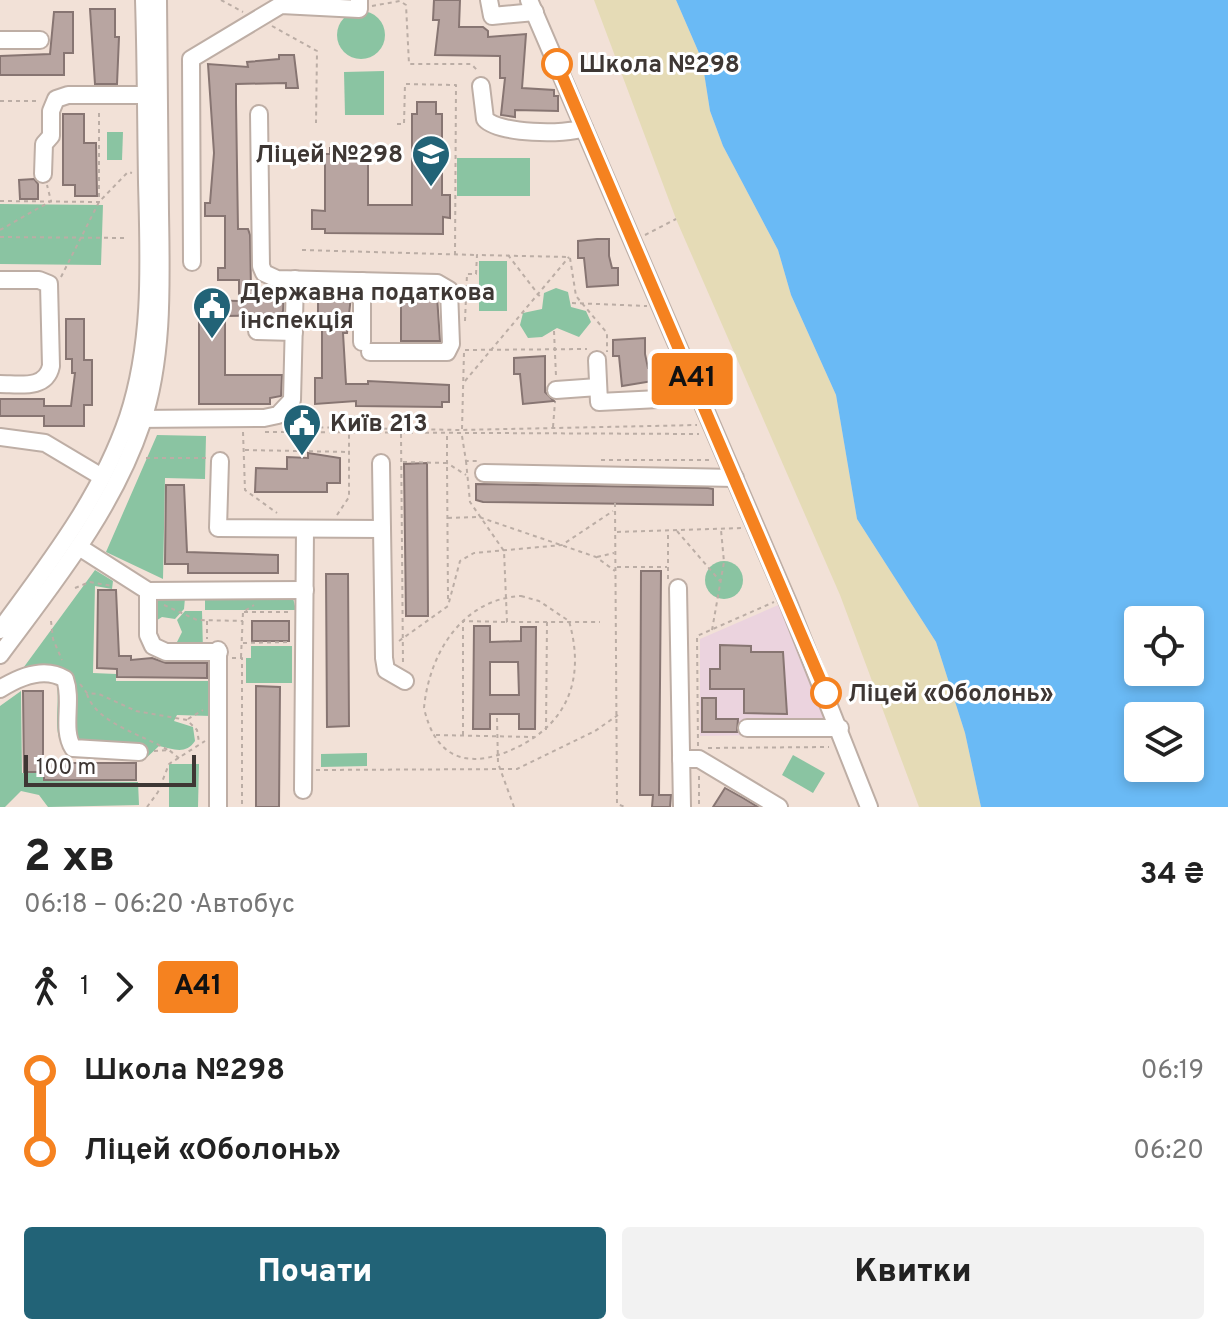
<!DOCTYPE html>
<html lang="uk">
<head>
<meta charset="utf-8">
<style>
	body { margin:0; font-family:Overpass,sans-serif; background:#f2f2f2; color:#222; height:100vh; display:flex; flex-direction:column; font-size:30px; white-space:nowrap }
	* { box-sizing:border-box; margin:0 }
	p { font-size:26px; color:#767676 }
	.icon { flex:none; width:44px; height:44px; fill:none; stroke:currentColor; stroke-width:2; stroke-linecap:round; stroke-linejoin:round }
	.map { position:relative; height:807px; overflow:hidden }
	.sheet { display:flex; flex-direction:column; background:#fff; flex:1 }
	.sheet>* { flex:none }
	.badge { padding:0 16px; border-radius:6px; font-size:28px; line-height:52px }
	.buttons { position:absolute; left:1124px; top:606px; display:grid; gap:16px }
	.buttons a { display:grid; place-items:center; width:80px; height:80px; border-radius:8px; background:#fff; box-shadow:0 4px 12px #0003; font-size:40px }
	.scale { position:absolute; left:24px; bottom:20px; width:172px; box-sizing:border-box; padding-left:8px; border:4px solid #3e3734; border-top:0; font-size:22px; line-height:28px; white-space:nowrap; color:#3e3734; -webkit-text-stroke:6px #fff; paint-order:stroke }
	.map>.badge { position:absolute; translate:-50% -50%; box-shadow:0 0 0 4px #fff }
	.legs { display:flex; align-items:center; gap:12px; height:88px; padding:0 24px; font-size:26px }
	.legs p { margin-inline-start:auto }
	.head { display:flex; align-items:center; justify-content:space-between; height:136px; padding:0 24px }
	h1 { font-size:44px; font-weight:800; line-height:60px }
	.button { display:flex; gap:16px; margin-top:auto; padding:16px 24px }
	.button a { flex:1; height:92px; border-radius:8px; background:#226377; color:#fff; font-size:32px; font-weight:800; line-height:92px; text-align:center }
	.button a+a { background:#f2f2f2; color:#222 }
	ul { padding:0 24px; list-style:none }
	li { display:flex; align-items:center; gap:28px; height:80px; font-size:30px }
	li i { display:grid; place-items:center; width:12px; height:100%; margin:0 10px; background:currentColor }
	li i::after { content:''; width:20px; height:20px; margin:-10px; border:6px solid; border-radius:50%; background:#fff }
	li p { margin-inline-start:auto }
	li:first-child i { background:linear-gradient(#0000 50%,currentColor 0) }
	li:last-child i { background:linear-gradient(currentColor 50%,#0000 0) }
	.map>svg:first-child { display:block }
</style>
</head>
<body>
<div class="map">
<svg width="1228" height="807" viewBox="0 0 1228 807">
	<rect width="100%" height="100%" fill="#f2e1d7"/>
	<!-- commercial -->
	<path fill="#ebd3de" d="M783 603 839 734 700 736V639Z"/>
	<!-- green -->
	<g fill="#8ac4a2">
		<circle cx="361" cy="35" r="24"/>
		<path d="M384 71V115H345L344 72Z"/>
		<path d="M107 132H123L122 160H107Z"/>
		<rect x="457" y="158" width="73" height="38"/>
		<path d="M0 204 103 205 101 265 0 264Z"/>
		<rect x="479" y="261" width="28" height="50"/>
		<path d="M556 288 568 292 571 307 586 311 591 322 579 337 557 328 542 337 528 338 520 325 523 313 542 309 544 293Z"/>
		<path d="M157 435 206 436 205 479 165 478 163 579 106 552Z"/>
		<circle cx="724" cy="580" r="19"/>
		<path d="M95 570 113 581 112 589 95 586 93 673 116 674V681H210L211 716 177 715 174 721 193 727 195 741C186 755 173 749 159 746L143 761H129L130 751 66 749C49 734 63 699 55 678L21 671Z"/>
		<path d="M150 595 293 598 296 610H205V597L185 598 184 609 175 619 162 617 151 624Z"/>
		<path d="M185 611H202L203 651H182L176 644 182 632 177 620Z"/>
		<path d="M251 646H292V683H246V658H251Z"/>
		<path d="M21 691 22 773H43L44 781 138 782 139 805 48 807 39 795 21 791 5 807H0V706Z"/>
		<path d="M367 753V766L321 767V754Z"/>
		<path d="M793 755 825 773 813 793 782 775Z"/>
		<path d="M169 764H199L198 807H169Z"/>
	</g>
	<!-- sand -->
	<path fill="#e5dbb6" d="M594 0H676L702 60 710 111 723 146 778 250 791 295 836 395 857 519 936 642 965 733 981 807H919L840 595 676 219Z"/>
	<!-- water -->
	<path fill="#6abaf5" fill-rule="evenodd" d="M676 0H1228V807H981L965 733 936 642 857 519 836 395 791 295 778 250 723 146 710 111 702 60ZM1138 620H1190V672H1138ZM1138 716H1190V768H1138Z"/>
	<!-- building -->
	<g fill="#b8a5a1" stroke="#877572" stroke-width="2" fill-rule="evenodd">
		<path d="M434 0H460L459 27H483L488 31V37L526 34 522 88 554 90V96H558V111L515 110V117L501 115 505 78H500V56L435 55 439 20H433Z"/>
		<path d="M90 9H115V37H119L117 84H95Z"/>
		<path d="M54 12H73V53H64V75H0V56L50 54Z"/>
		<path d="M279 55H294L298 88H286V83L236 84V103L238 229H248L250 235 251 290 284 293 283 311 281 315 225 316V375H282L281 396 270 398V404H199V300L239 301V280H218V268H225V216H205V203H210L214 153 208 64 248 67 247 62 279 59Z"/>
		<path d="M417 102H436V114H442V195H450V218L443 217V234L325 233V229H312V210L325 211V154H330V148H364V153H368V205H412V114H417Z"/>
		<path d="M63 114H84V143H96L97 196H75V185H63Z"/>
		<path d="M34 179 38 184V199H20L19 180Z"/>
		<path d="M597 239H609V256L612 268H618V285L587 287 584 258H578V241Z"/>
		<path d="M413 293 437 296 440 341H401V299H413Z"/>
		<path d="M334 295 351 296 347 333H343L346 384H368V381L449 385V402H442V407L356 406V401L315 404V378H322V318H318V301H334Z"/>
		<path d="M66 319H84V360H92V405H84V426H44V416H0V399H44V406H71L75 373H72V359H66Z"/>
		<path d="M645 338V354L648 368H653V381L622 386 619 356H613V340Z"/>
		<path d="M545 356V392L554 401 523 404 520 374H514V358Z"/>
		<path d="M308 453 340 458V483H327V492H255L256 468 287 469V457L308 458Z"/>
		<path d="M427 463 428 616H406L404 464Z"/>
		<path d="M476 484 708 488 713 489V505L483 502 476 500Z"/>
		<path d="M166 485H184L187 552 278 555V573H188V564H165Z"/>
		<path d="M641 571H661L659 795H671L670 807H652L653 795H640Z"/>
		<path d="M326 574H348L349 726 327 727Z"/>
		<path d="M98 590H116L119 656H131V660L152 658 166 663H207V678L117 677V669L97 668Z"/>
		<rect x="252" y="621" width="37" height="20"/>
		<path d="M474 626H490V642L521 641V627H536L535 729H519V714H490V729H473ZM490 662H518L519 695H490Z"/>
		<path d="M720 645 751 646V652H783L787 714 744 713V689H710V669H720Z"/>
		<path d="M256 686 280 687 279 807H256Z"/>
		<path d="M23 691H43V763H136V780H44V772H24Z"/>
		<path d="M702 698H716V719H738L737 732H702Z"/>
		<path d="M725 788 743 798 758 807H713Z"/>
	</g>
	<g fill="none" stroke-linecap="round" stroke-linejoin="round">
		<!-- minor casing -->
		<g stroke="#beaea5" stroke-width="20">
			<g id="minor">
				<path d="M489 0 492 16 535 12"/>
				<path d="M529 0 789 605 869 807"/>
				<path d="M0 40H40"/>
				<path d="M481 86 485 119C499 134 565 135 584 128"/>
				<path d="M259 114 261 266 264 273 277 279 437 283 449 290 451 344 447 352H370"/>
				<path d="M43 174 44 144 51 136V111L56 99 68 95H146"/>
				<path d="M192 262 191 59 281 5 359 9V0"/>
				<path d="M0 280H39L49 284 51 366C46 390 19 384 0 384"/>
				<path d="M257 331 294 332"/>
				<path d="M362 342V281"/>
				<path d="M597 360 599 402 699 397"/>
				<path d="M556 390 598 387"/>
				<path d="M133 419 264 418 278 415 292 400 295 279"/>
				<path d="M0 437 45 443 102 477"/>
				<path d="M220 461 218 528 382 529"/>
				<path d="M381 463 384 658 386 670 405 681"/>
				<path d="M484 473 735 478"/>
				<path d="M79 547 148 591 305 590"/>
				<path d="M678 588 682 807"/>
				<path d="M148 591V635L153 646 166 652H219"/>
				<path d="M0 630C49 563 101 497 128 417 153 341 149 261 147 182 146 122 146 61 144 0"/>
				<path d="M218 650V807"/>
				<path d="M0 655C54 582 113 510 142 423 164 356 161 282 160 212 159 142 159 71 158 0"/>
				<path d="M0 689C19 677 44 666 65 679 73 701 61 729 73 748L139 752"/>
				<path d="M747 728H840"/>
				<path d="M681 759H699L779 807"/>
				<path d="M303 790 305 529"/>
			</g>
		</g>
		<!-- path -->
		<g stroke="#bbada5" stroke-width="2" stroke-dasharray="4 4" stroke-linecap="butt">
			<path d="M221 0 243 12"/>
			<path d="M372 6 400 1 406 5 409 64H471L479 72"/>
			<path d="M272 26 317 51 316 123"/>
			<path d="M0 101H38"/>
			<path d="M397 124H404L405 84 456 85 455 254"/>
			<path d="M0 201 99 202V110"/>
			<path d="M0 230 51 201 47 185"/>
			<path d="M645 235 676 219"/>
			<path d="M0 237 127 238"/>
			<path d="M302 250 476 255"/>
			<path d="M508 255 541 298"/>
			<path d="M570 258 576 296 607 333V352"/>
			<path d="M61 277 99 202 128 172 132 173"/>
			<path d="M572 303 647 306"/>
			<path d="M465 321 467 274H476L477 255 570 257"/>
			<path d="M554 331 556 376"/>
			<path d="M465 350 587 349"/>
			<path d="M465 381 569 257"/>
			<path d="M288 423 300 427 461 430 697 425"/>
			<path d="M553 427 555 402"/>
			<path d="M462 429 464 352"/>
			<path d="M243 432 245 490 277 513"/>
			<path d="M265 432 699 434"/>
			<path d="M401 434 403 663"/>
			<path d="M447 436V463L466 475"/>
			<path d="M462 436 466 461H479"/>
			<path d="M245 450 349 452"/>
			<path d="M300 450 301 433"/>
			<path d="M146 458H206"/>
			<path d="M601 460H711"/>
			<path d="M466 461 470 502 504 551 507 622H600"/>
			<path d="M403 462 447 463 448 600"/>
			<path d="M615 503 617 804 625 807"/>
			<path d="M337 515 349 497V434"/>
			<path d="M448 518 479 517 596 557 615 571"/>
			<path d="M677 531 720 581"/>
			<path d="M617 532 742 528"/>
			<path d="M597 557 614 553"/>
			<path d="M617 567H667"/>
			<path d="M668 579V531"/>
			<path d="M75 588 90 582 112 586"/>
			<path d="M521 596 539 601 569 621C587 684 564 730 504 753 460 769 434 752 424 708 429 654 462 599 521 596Z"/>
			<path d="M164 605 197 620 243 621"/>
			<path d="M244 612H290"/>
			<path d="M51 621 53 639 62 660"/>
			<path d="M207 621V639"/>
			<path d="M712 630 724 562 721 530"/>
			<path d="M399 641 448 606 460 561 474 553 562 545 613 511"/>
			<path d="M243 643 289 642"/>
			<path d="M241 657 243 612 254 605"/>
			<path d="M232 658H242V807"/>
			<path d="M80 684 87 693 99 694 136 711 187 720 197 730 199 742"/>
			<path d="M87 694C96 723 143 735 168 750"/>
			<path d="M497 718 498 763 514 807"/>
			<path d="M188 719 203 710"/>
			<path d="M546 730 547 622"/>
			<path d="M436 735 534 737"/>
			<path d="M463 735V621L506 622"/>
			<path d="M698 746 697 636 774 602"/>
			<path d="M708 748 829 747"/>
			<path d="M154 751 169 750 180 759"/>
			<path d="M316 770 517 769 595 731 618 715"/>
			<path d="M699 776V807"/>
			<path d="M147 807 158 792 169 764 205 741"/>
		</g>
		<!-- minor -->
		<use href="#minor" stroke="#fff" stroke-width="16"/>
	</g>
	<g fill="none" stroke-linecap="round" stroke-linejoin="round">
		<!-- line-1 casing -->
		<g stroke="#fff" stroke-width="18">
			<path id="line-1" d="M557 64 826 693"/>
		</g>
		<!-- line-1 -->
		<use href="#line-1" stroke="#f58220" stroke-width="12"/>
	</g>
	<!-- icons -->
	<defs>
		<g id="school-pin" transform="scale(2)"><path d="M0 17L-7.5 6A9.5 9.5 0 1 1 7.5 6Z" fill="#226377" stroke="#fff"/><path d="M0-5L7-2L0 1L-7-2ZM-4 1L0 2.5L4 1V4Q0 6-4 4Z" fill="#fff"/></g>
		<g id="civic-pin" transform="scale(2)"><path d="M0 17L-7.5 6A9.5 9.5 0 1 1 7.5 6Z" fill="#226377" stroke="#fff"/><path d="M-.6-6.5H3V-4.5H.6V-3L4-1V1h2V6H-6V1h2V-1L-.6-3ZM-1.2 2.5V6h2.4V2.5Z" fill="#fff"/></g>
	</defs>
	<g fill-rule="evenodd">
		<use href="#school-pin" x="431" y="154"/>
		<use href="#civic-pin" x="212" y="306"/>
		<use href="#civic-pin" x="302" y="423"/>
	</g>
	<!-- markers -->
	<g fill="#fff" stroke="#f58220" stroke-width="4">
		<circle cx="557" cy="64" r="14"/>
		<circle cx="826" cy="693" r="14"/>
	</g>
	<g text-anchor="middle" stroke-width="6" stroke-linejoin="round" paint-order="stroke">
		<!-- stop labels -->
		<g font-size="24" font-weight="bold" fill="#3e3734" stroke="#fff" text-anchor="start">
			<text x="579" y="72">Школа №298</text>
			<text x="848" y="701">Ліцей «Оболонь»</text>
		</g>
		<!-- poi labels -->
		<g font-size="24" font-weight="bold" fill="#3e3734" stroke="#fff" text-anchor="start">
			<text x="403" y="162" text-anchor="end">Ліцей №298</text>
			<text x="240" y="300">Державна податкова<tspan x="240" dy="28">інспекція</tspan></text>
			<text x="330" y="431">Київ 213</text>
		</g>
	</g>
</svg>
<div class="buttons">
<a><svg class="icon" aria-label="locate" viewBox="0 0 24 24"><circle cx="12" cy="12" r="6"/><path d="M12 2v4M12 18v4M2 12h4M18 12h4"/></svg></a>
<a><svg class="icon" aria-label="layers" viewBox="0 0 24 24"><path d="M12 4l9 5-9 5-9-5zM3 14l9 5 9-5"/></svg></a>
</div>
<div class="scale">100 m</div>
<b class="badge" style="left:692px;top:379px;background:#f58220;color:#111">A41</b>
</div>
<section class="sheet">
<div class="head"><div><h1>2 хв</h1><p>06:18 – 06:20 · Автобус</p></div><b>34 ₴</b></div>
<div class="legs"><svg class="icon" aria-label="walk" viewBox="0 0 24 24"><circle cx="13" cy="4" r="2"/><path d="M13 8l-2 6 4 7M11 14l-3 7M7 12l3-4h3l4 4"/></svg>1<svg class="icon" aria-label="forward" viewBox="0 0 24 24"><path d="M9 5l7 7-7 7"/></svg><b class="badge" style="background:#f58220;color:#111">A41</b></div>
<ul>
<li><i style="color:#f58220"></i><b>Школа №298</b><p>06:19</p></li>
<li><i style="color:#f58220"></i><b>Ліцей «Оболонь»</b><p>06:20</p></li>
</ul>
<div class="button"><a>Почати</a><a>Квитки</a></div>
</section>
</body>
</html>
